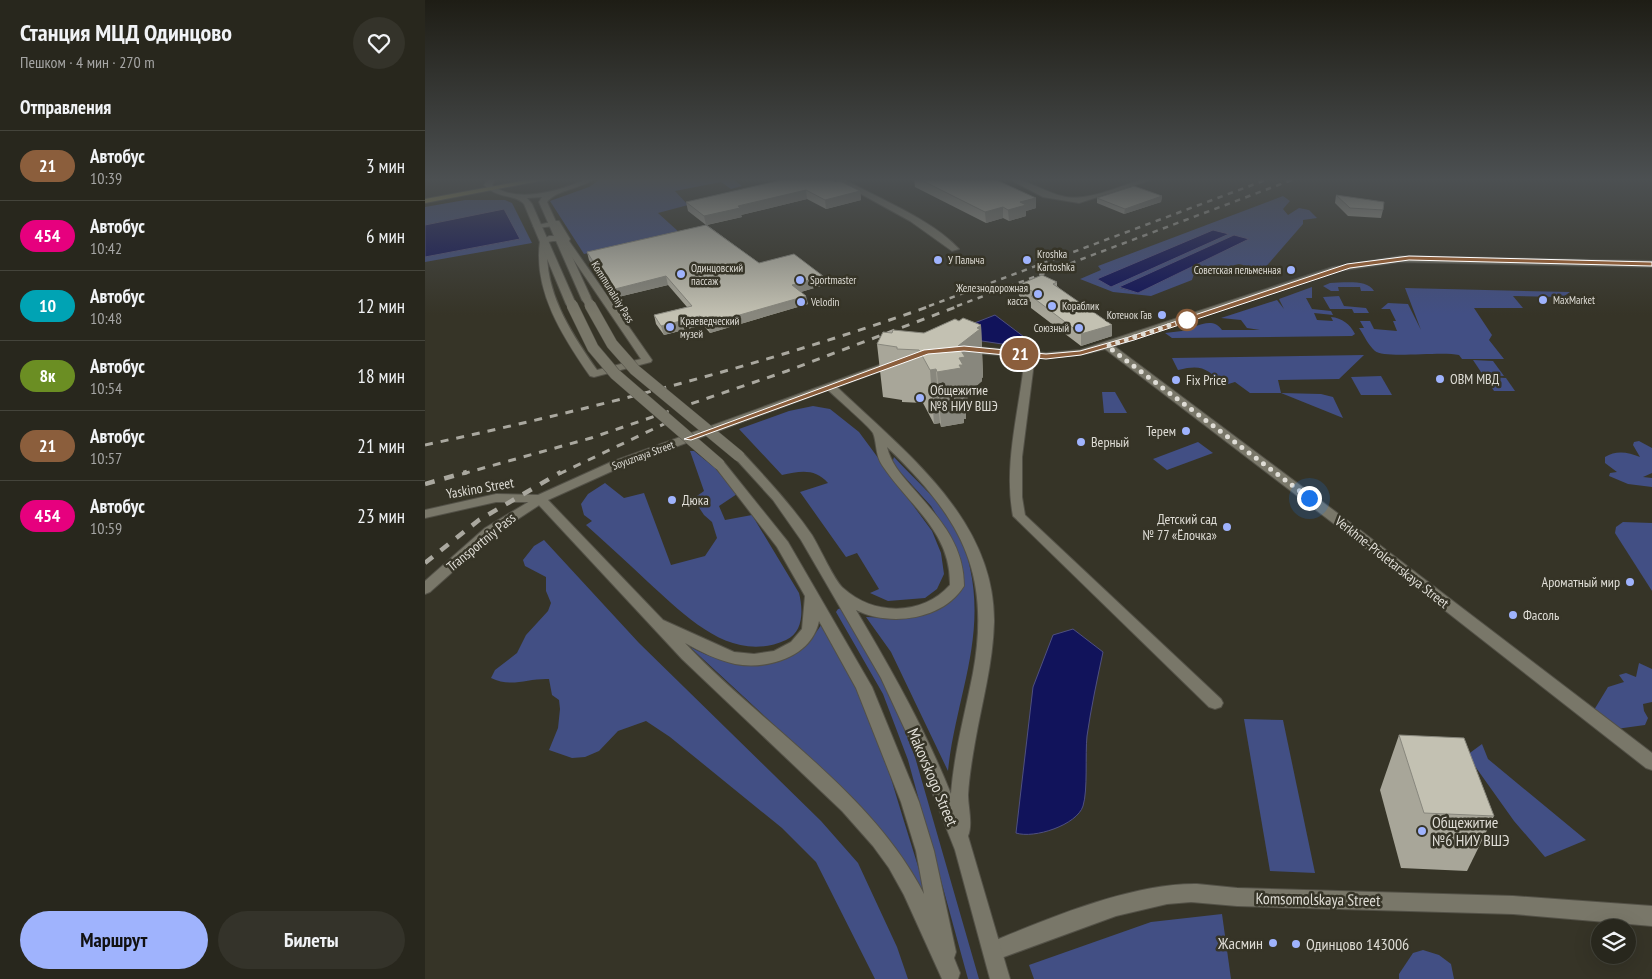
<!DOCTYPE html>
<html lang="ru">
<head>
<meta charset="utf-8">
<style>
	body { margin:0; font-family:"PT Sans Narrow",sans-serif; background:#34332a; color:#f1f3f6; height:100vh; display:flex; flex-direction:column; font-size:19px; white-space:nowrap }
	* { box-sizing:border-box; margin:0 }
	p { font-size:16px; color:#a5a5a4 }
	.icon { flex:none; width:28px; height:28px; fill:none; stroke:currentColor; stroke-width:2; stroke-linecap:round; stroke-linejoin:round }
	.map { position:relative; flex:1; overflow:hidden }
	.drawer { display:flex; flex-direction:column; background:#28271d; width:425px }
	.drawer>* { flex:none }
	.badge { padding:0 10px; border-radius:16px; font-size:18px; line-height:32px }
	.fabs { position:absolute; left:1166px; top:919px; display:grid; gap:10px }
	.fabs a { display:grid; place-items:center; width:45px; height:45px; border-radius:50%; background:#28271d; box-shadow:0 5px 20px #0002,0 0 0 1px #44443b; font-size:25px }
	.you { position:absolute; width:25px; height:25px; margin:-12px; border:4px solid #fff; border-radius:50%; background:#1a73e8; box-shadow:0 0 0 8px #1a73e833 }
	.map>.badge { position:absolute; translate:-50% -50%; box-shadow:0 0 0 2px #fff }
	h2 { padding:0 20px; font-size:19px; line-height:45px }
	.round { display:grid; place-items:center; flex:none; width:52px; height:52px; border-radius:26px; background:#34332a }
	.overview { display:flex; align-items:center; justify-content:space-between; height:85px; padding:0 20px }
	h1 { font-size:24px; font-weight:700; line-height:38px }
	.cta { display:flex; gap:10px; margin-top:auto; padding:10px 20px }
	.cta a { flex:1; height:58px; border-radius:30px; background:#9fb3fd; color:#111; font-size:20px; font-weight:700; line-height:58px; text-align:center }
	.cta a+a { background:#34332a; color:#f1f3f6 }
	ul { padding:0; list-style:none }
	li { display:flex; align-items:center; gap:15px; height:70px; padding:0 20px; border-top:1px solid #44443b }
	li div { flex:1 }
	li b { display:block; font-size:19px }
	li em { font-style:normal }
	li .badge { min-width:55px; font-weight:700; text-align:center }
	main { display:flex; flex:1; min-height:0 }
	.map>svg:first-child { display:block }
</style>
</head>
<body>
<main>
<section class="drawer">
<div class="overview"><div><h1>Станция МЦД Одинцово</h1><p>Пешком · 4 мин · 270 m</p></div><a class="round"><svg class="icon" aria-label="heart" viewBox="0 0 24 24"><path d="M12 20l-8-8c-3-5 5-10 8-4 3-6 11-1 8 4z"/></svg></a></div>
<h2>Отправления</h2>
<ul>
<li><span class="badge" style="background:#8b5e3c;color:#fff">21</span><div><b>Автобус</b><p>10:39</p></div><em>3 мин</em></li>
<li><span class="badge" style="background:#e6007e;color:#fff">454</span><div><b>Автобус</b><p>10:42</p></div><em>6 мин</em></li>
<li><span class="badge" style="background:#00a3b4;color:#fff">10</span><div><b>Автобус</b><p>10:48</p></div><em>12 мин</em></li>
<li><span class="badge" style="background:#6b8e23;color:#fff">8к</span><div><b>Автобус</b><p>10:54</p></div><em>18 мин</em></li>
<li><span class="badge" style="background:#8b5e3c;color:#fff">21</span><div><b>Автобус</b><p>10:57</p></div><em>21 мин</em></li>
<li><span class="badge" style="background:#e6007e;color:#fff">454</span><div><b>Автобус</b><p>10:59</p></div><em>23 мин</em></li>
</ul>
<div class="cta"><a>Маршрут</a><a>Билеты</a></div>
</section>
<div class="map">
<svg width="1227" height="979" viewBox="0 0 1227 979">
	<rect width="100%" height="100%" fill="#363427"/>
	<!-- green -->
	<g fill="#424f84" fill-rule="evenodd">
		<path d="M177 178H306L317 186 306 189 296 182 250 191 263 205 233 213 255 233 159 254 125 201 164 187Z"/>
		<path d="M858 196 865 201 858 209 863 215 874 208 884 210 892 218 878 220V224L838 270 814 264 769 274 767 280 726 296 688 292 655 279 676 270 673 266ZM809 235 823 239 713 293 695 288Z"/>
		<path d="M40 200H80L87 203 107 243 0 262V257L95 239 18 221 0 225V207Z"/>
		<path d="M905 283C918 283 942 279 949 291H936L935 287H913L914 291H906L898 286Z"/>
		<path d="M887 287V298H881L887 309 906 311 908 315 889 313 892 320 908 321 906 317C917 318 925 324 930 334L927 336 747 338 740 333C746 332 751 332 757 331 770 328 787 315 797 330H835L822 328 816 320 796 318 852 300 859 309 854 299Z"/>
		<path d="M980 288 1145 292 1138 297 1088 296 1098 308H1049L1067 335 1064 340 1079 359H1037L1034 355C1016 351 959 359 950 351 943 345 939 335 934 328H939L935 321H945L949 329 972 331 968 321H971L965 309H956L963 303 983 304 996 330Z"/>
		<path d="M914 296 919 306 941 308 944 313H929L927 309H905L898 297Z"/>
		<path d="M939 355 914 379 853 380 856 393 896 394 908 397 918 418 856 393H825L810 382 800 385C781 369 778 364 753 370L747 358Z"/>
		<path d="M1048 360 1068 361 1079 376 1058 375Z"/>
		<path d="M956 376 967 395H936L926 377Z"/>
		<path d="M1060 377 1081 378 1090 391H1069Z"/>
		<path d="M677 392H690L702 413H679Z"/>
		<path d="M388 406 405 409 434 432 507 531 516 553 519 574 512 589 500 598 463 601 445 593 454 589 432 553 421 557 375 492 403 483C390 468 375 471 357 475L314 429 364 411Z"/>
		<path d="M1214 441 1227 448V473L1218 477 1227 478V487L1203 484 1184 476 1185 473 1192 472 1180 463V457C1191 450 1203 452 1215 457L1208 445 1209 442Z"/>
		<path d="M773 442 788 453 742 470 728 459Z"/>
		<path d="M265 451H269L290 468 312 494 294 506 300 520 327 515 374 593C378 609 379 632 361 640 306 665 260 615 223 582 203 563 182 544 161 525L167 521 159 515 156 504 163 494 180 483 199 498 219 493 246 565 280 556 292 538 287 522 279 515 271 503 272 496 279 491Z"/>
		<path d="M469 457C493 484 525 508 539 542 542 550 543 560 545 568 561 640 530 701 523 771L466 652 441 617 466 618 529 597 522 532 506 506 467 463Z"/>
		<path d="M1198 522 1227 523V591L1190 533 1191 527Z"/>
		<path d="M119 540 214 643 396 821 433 863 472 947 483 979H450L391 862 357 828 245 737 221 721 193 731 174 751 160 757 147 758 124 750 133 728 135 709 134 700 127 695 124 679C103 678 86 688 66 678L70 670 92 653 101 635 123 611 126 603 121 591V577L100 566 98 560 109 546Z"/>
		<path d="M418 608 465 693 490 757 554 979H543L483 760 458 694 411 612 413 609Z"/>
		<path d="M396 625C438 680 458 752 478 818 487 847 496 876 505 905L465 841 430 800 265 647C311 671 365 676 396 625Z"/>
		<path d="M1214 663 1227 669V702L1218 704 1219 711 1223 718 1220 725 1191 729 1169 710 1183 687 1199 682 1194 675 1201 673 1211 677Z"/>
		<path d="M819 719 858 720 890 873 845 871Z"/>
		<path d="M1057 744 1063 759 1161 840 1120 857 1089 821 1042 755Z"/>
		<path d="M797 914 806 979H609L604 965 726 922Z"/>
		<path d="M998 950 1014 955 1026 964 1029 979H974V974L988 953Z"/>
	</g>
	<!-- water -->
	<g fill="#11135b" stroke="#4f5080">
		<path d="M79 209 95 239 0 257V225Z"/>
		<path d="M788 230 804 234 686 287 672 279Z"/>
		<path d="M809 235 824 239 713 293 694 287Z"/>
		<path d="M570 315 611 346 604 348 530 337 529 331Z"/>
		<path d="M648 629 678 652C672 680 666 708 662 736 660 755 663 790 658 806 652 825 609 839 591 833L608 687 628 635Z"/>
	</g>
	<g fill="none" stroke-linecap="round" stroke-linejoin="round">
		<!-- street casing -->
		<g stroke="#535147" stroke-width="2">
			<g id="street">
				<path d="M407 178H416C451 197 508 220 534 249L527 251 485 221Z"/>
				<path d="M582 178C600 178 619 192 637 196 661 203 697 185 721 178H732L654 203 618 197Z"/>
				<path d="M131 221H134L145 239 144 241 227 360 226 362 169 377 165 376C138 337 108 291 115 241L124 236H131L129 233 132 231 129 226 112 228 108 226ZM128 241H136L142 250 216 359 172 370C146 333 117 289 123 242Z"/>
				<path d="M605 352 610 355 597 457V497L600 515 796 699 798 703 796 707 790 709 784 707 588 516C578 462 595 409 600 355Z"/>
				<path d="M115 495 119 496 121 499 119 502 70 534 5 592 0 594V581L60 528Z"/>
				<path d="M772 884 812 888 1088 896 1227 906V926L1088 914 812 906 766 902 742 904 691 916 568 961 561 958 558 951 561 944C622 919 706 883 772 884Z"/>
			</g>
		</g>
		<!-- secondary casing -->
		<g stroke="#535147" stroke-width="2">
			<g id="secondary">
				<path d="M64 178H71L67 185C87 201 121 194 144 186 153 183 160 178 170 178 157 189 132 189 122 202L167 300 165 302H159L157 300 114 202 117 197 102 198 107 204 151 304 149 306H143L141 304 99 204C91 194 72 199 59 185Z"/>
				<path d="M975 256 1227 261V267L975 262 913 271 689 346 935 530 1227 753V770L1221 768 925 536 680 349C633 363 587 356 539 352L534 349 539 346 621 353 655 350 908 267Z"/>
				<path d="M471 359 476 362 475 364 412 387C480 452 570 519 569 622 568 663 557 702 550 742 547 759 544 777 543 795 543 807 548 824 543 836L585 979H565L530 850 496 764 456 678 376 540 348 500 308 456 310 453H318C343 480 367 506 387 535 395 548 409 580 418 588 449 616 497 616 525 585 526 531 484 506 457 465 450 455 452 442 448 433 444 426 411 398 403 390L194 468 123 500 238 620 309 652 329 654 349 651 366 642 377 629 380 596 352 547 288 464 294 460 298 461 363 542 447 687 494 802 509 851 531 952 529 958 535 973 533 979H517L479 895 464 868 448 846 417 811 257 659 111 502H71L0 518V510L71 494 113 495 186 462ZM462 447C534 516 567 571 548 673 540 714 529 753 526 794 500 729 466 669 431 610 465 627 518 620 539 586 539 543 513 517 486 486 475 473 466 463 462 447ZM394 621 431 688 476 802 491 851 499 894C447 792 337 725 260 643 276 652 292 660 310 664 342 670 387 657 394 621Z"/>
			</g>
		</g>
		<!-- primary casing -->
		<g stroke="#535147" stroke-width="2">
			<path id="primary" d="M113 178H129L0 203V199Z"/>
		</g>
		<!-- street -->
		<use href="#street" fill="#797769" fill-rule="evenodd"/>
		<!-- secondary -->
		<use href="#secondary" fill="#797769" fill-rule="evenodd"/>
		<!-- primary -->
		<use href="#primary" fill="#9d934e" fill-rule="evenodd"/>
		<!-- rail-far2 -->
		<g stroke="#aaa89f" stroke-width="2.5" stroke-dasharray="5.5 5.5" stroke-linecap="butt">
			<path d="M504 306 846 178"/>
			<path d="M532 306 872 178"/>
		</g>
		<!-- rail-far1 -->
		<g stroke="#aaa89f" stroke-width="3" stroke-dasharray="8 8" stroke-linecap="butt">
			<path d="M0 445C172 408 342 364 508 305"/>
			<path d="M37 474 166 438 362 371 536 305"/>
			<path d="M134 474 241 423"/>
		</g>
		<!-- rail -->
		<g stroke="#aaa89f" stroke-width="4.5" stroke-dasharray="10 10" stroke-linecap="butt">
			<path d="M0 484 42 472"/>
			<path d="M0 563 54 520 136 472"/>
		</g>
		<!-- secondary-bridge-far1 casing -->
		<g stroke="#535147" stroke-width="9" stroke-linecap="butt">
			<g id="secondary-bridge-far1">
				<path d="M162 300 166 306"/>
				<path d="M146 304 147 306"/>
			</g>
		</g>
		<!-- secondary-bridge casing -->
		<g stroke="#535147" stroke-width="12" stroke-linecap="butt">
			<g id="secondary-bridge">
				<path d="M147 305 168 348 190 374 294 464"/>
				<path d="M165 305 187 344 210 370 314 456"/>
			</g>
		</g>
		<!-- secondary-bridge-far1 -->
		<use href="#secondary-bridge-far1" stroke="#797769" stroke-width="8"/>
		<!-- secondary-bridge -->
		<use href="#secondary-bridge" stroke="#797769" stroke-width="11"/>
	</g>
	<!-- wall -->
	<g fill="#a8a699">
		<path d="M489 178H567L611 208 601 211V216L584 221 578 218 561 223 490 187Z"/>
		<path d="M411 182 435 191 436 200 401 209 382 199 316 215 317 217 282 225 334 263 398 276 399 285 376 292 383 304 285 333 278 325 239 335 231 324 229 315 262 307 243 285 189 298 164 260 162 252 281 225 263 211 261 202Z"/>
		<path d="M911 195 958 210 956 218 923 216 910 203Z"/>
		<path d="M737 196 736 202 699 214 672 203V198Z"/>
		<path d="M632 282V286L687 336 656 346 606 308V302L594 296 593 285Z"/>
		<path d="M534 321 556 325 558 377 557 378V381L542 394 543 411H541V419H539V423L516 427 515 423 509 424 498 403 477 402V400L458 397 452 344 467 333H499Z"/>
		<path d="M974 735 1069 816 1042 871 976 868 955 790Z"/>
	</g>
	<!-- shaded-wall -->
	<g fill="#88877d">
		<path d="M381 190 382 199 316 215 317 217 281 225 279 216 313 206Z"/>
		<path d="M435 191 436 200 401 209 400 200Z"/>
		<path d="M737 196 736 202 699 214 700 209Z"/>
		<path d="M611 198V208L601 211V216L584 221 583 210 595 202Z"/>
		<path d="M578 207V218L561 223 560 212Z"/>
		<path d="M241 276 243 285 189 298 186 290Z"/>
		<path d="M398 276 399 285 369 294 367 285Z"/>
		<path d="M381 296 383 304 285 333 283 324Z"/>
		<path d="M275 316 278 325 239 335 236 326Z"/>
		<path d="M556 325 558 377 557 378V381L542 394 543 411H541V419H539V423L516 427 512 372 533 346 552 328Z"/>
		<path d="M687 325V336L656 346V334Z"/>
		<path d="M511 369 515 423 509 424 505 370Z"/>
	</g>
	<!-- building -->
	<g fill="#c3c1b2" stroke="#88877d">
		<path d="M365 178H403L411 182 415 181 435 191 400 200 381 190 313 206 315 208 279 216 261 202Z"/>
		<path d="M492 178H567L611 198 595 202 601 205 583 210 578 207 560 212Z"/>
		<path d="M709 186 737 196 700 209 672 198Z"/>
		<path d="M911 195 959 202 958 210 925 208Z"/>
		<path d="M281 225 334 263 369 254 398 276 367 285 381 296 283 324 275 316 236 326 229 315 267 306 241 276 186 290 162 252Z"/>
		<path d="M617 275 632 282 628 284 687 325 656 334 606 296 614 294 593 285Z"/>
		<path d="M538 318 556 325 552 328 555 329 533 346 540 357 534 358 538 365H534L536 368 512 372 511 369 505 370 494 350 472 349V347L452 344 458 332 467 333 468 330 499 333 530 319 534 321Z"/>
		<path d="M974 735 1039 738 1069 816 999 813Z"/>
	</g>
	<!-- sky -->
	<linearGradient id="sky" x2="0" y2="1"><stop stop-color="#1e1d15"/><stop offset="0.57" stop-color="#4c5052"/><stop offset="1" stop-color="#4c5052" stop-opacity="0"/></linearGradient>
	<rect width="1227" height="315" fill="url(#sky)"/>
	<!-- line -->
	<path fill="#8b5e3c" stroke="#fff" d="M984 256 1227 262V266L984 260 925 268 709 340 656 355 621 359 539 351 503 354 266 440 259 439 499 350 539 346 621 354 655 351 704 337 922 264Z"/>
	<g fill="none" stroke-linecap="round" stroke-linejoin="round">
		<!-- walk -->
		<path stroke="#dfddd6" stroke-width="5" stroke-dasharray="0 9" d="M762 320 770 317 682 346 884 498"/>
	</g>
	<!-- markers -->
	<g fill="#9fb3fd" stroke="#363427" stroke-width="2">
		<circle cx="513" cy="260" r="5"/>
		<circle cx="602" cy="260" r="5"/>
		<circle cx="866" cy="270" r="5"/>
		<circle cx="256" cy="274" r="5"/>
		<circle cx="375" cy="280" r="5"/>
		<circle cx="613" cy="294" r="5"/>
		<circle cx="1118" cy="300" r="5"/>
		<circle cx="376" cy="302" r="5"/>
		<circle cx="627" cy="306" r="5"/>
		<circle cx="737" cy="315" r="5"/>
		<circle cx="245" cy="327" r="5"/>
		<circle cx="654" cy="328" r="5"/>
		<circle cx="1015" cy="379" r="5"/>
		<circle cx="751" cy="380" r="5"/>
		<circle cx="495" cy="398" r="5"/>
		<circle cx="761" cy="431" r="5"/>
		<circle cx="656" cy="442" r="5"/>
		<circle cx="247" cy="500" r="5"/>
		<circle cx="802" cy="527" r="5"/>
		<circle cx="1205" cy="582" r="5"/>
		<circle cx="1088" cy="615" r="5"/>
		<circle cx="997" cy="831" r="5"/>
		<circle cx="848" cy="943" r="5"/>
		<circle cx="871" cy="944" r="5"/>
	</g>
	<circle fill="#fff" stroke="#8b5e3c" stroke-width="2.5" cx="762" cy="320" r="10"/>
	<g text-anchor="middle" stroke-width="5" stroke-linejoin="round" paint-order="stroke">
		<!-- far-poi labels -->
		<g font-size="11" fill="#dfddd6" stroke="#363427" text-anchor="start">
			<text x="612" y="258">Kroshka<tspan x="612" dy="13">Kartoshka</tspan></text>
			<text x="523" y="264">У Палыча</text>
			<text x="266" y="272">Одинцовский<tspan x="266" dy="13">пассаж</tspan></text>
			<text x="856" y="274" text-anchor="end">Советская пельменная</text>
			<text x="385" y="284">Sportmaster</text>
			<text x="603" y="292" text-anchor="end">Железнодорожная<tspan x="603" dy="13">касса</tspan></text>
			<text x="1128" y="304">MaxMarket</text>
			<text x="386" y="306">Velodin</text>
			<text x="637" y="310">Кораблик</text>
			<text x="727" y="319" text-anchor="end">Котенок Гав</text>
			<text x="255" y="325">Краеведческий<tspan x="255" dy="13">музей</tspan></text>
			<text x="644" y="332" text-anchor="end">Союзный</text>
		</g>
		<!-- far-street labels -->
		<g font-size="11" fill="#dfddd6" stroke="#363427">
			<text transform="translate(188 292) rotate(58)" y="4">Kommunalniy Pass</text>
			<text transform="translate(218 455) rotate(-20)" y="4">Soyuznaya Street</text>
		</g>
		<!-- poi labels -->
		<g font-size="14" fill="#dfddd6" stroke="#363427" text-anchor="start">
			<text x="1025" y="384">ОВМ МВД</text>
			<text x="761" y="385">Fix Price</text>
			<text x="505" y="395">Общежитие<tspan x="505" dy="16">№8 НИУ ВШЭ</tspan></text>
			<text x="751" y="436" text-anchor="end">Терем</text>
			<text x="666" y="447">Верный</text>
			<text x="257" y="505">Дюка</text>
			<text x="792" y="524" text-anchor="end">Детский сад<tspan x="792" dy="16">№ 77 «Ёлочка»</tspan></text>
			<text x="1195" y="587" text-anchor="end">Ароматный мир</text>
			<text x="1098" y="620">Фасоль</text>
		</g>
		<!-- street labels -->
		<g font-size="14" fill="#dfddd6" stroke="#363427">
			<text transform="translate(55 488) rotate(-10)" y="5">Yaskino Street</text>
			<text transform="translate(56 542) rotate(-39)" y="5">Transportniy Pass</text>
			<text transform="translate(967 562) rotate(38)" y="5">Verkhne-Proletarskaya Street</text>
		</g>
		<!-- near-street labels -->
		<g font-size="16" fill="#dfddd6" stroke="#363427">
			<text transform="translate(508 777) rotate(67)" y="6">Makovskogo Street</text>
			<text transform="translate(893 899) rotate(1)" y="6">Komsomolskaya Street</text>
		</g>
		<!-- near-poi labels -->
		<g font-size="16" fill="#dfddd6" stroke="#363427" text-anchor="start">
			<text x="1007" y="828">Общежитие<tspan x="1007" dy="18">№6 НИУ ВШЭ</tspan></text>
			<text x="838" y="949" text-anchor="end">Жасмин</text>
			<text x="881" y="950">Одинцово 143006</text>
		</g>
	</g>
</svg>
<div class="fabs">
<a><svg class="icon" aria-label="layers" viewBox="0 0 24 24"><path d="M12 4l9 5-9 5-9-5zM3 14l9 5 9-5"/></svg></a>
</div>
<div class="you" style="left:884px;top:498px"></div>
<b class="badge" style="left:595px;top:354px;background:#8b5e3c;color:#fff">21</b>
</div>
</main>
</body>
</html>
